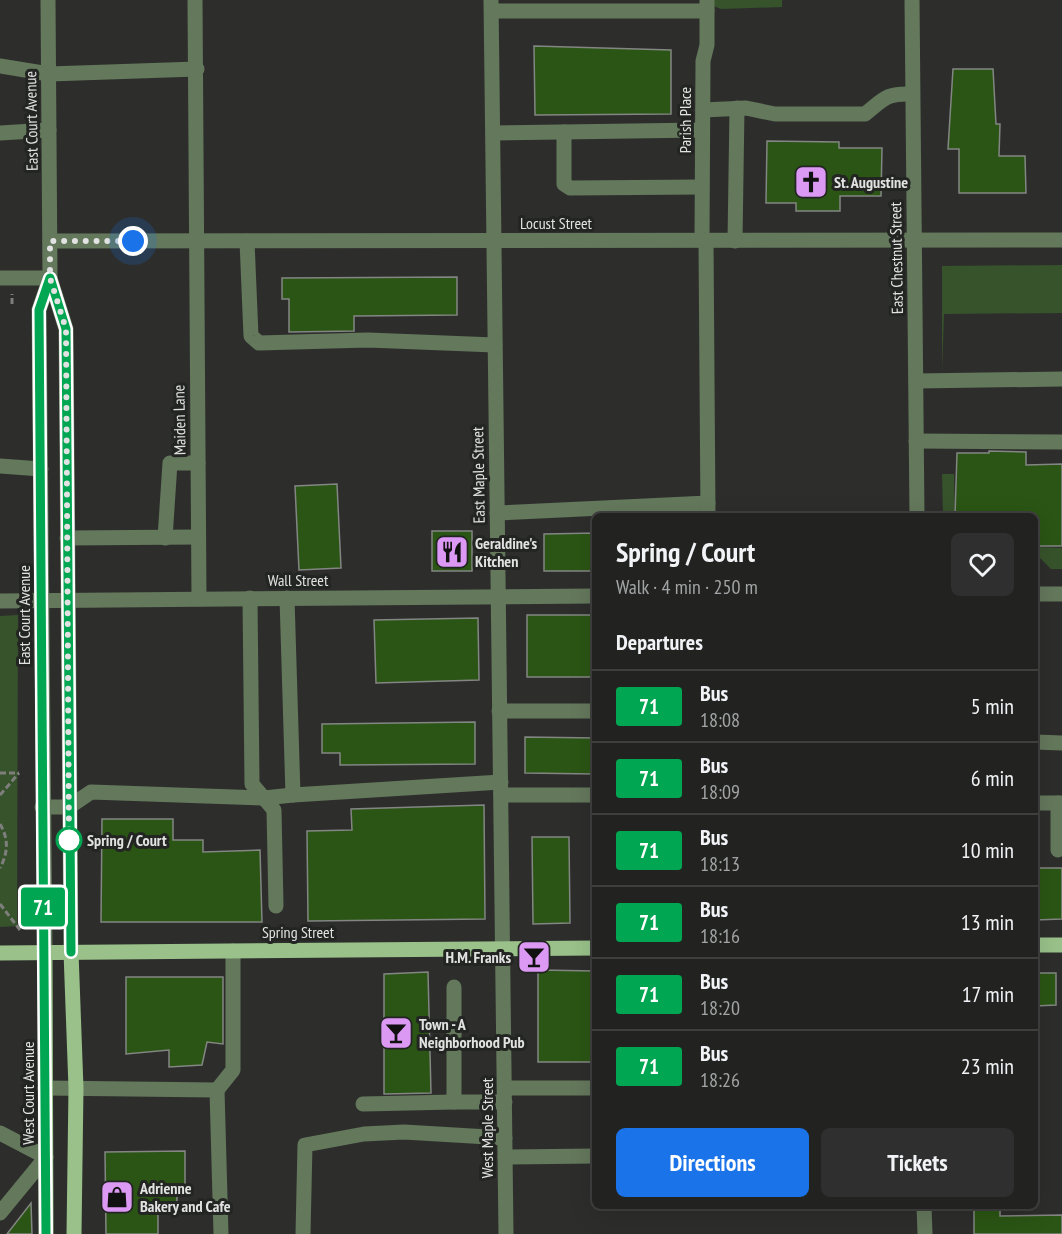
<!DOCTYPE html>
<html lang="en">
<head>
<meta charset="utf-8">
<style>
	body { margin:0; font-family:"PT Sans Narrow",sans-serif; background:#2e2f2e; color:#f1f3f6; height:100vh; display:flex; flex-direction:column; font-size:22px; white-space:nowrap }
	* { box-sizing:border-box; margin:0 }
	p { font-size:20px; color:#a2a4a5 }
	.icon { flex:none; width:33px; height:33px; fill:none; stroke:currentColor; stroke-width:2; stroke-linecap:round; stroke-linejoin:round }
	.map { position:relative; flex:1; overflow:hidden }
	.details { position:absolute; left:592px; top:513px; width:446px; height:696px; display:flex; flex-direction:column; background:#222221; border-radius:9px; box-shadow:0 6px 24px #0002,0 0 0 2px #3f3f3f }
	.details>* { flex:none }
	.badge { padding:0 12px; border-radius:4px; font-size:21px; line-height:39px }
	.you { position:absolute; width:30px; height:30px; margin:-15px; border:4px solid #fff; border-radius:50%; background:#1a73e8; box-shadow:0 0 0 9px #1a73e833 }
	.map>.badge { position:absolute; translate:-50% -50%; box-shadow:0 0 0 3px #fff }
	h2 { padding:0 24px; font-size:22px; line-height:54px }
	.round { display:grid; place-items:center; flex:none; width:63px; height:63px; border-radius:9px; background:#2e2f2e }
	.overview { display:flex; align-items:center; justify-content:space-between; height:102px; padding:0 24px }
	h1 { font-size:28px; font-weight:700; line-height:45px }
	.primary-button { display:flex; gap:12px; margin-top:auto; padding:12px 24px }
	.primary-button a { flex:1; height:69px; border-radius:9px; background:#1a73e8; color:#fff; font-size:24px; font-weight:700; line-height:69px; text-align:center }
	.primary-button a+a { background:#2e2f2e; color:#f1f3f6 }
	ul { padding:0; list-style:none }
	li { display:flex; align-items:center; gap:18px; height:72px; padding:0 24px; border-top:2px solid #3f3f3f }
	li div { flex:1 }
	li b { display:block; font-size:22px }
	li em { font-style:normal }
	li .badge { min-width:66px; font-weight:700; text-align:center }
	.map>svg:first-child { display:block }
</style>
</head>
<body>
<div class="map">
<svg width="1062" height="1234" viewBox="0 0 1062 1234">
	<rect width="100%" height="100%" fill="#2d2e2c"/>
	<!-- green -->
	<g fill="#37532b">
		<path d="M711 0H782V7L721 9 711 5Z"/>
		<path d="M1062 265V313L944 314 942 370V266Z"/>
		<path d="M942 474H954L955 516H943Z"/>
		<path d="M1038 547 1062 548V569H1051L1037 555Z"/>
		<path d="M18 615 17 926 0 927V616Z"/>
	</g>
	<!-- building -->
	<g fill="#2a5514" stroke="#838683" stroke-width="1.5">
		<path d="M534 46 671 50V114L535 115Z"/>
		<path d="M953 69H993L996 124H1000L999 156H1025L1026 193H959V149H948Z"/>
		<path d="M767 141 839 142V148H882L881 196H840V211H796V203H766Z"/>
		<path d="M457 277V315L354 316V331L289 332V299H282V278Z"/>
		<path d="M989 451 1026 452V465L1062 464V546H1035V516H955L957 453H989Z"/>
		<path d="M337 484 341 568 299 570 295 486Z"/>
		<rect x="432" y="531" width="40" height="40"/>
		<path d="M596 533V571H544V534Z"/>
		<rect x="527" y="615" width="69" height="62"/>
		<path d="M478 618 479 680 376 683 374 620Z"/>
		<path d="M475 722V764L340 765V753H322V724Z"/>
		<path d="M525 737 596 738V774L525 773Z"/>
		<path d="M484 805 485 919 308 921 307 831 352 830 351 809Z"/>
		<path d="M102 819H173V840H203V852L260 850 262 922H101Z"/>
		<path d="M532 837H569L570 923 533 924Z"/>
		<path d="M1035 868H1062V919L1035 920Z"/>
		<path d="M538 970 596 971V1062H538Z"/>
		<path d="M428 972 431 1093 384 1094V974Z"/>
		<path d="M1035 973H1056V1005L1035 1006Z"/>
		<path d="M126 977H223V1044L207 1042 202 1065 169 1067V1050L126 1054Z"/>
		<path d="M185 1151V1185H177V1203H158V1234H106L105 1152Z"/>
		<path d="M31 1203 32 1234H7Z"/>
		<path d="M974 1206H1000V1216L1062 1215V1234H974Z"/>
	</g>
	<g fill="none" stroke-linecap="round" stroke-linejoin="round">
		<!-- path -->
		<g stroke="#7e7f7d" stroke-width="3" stroke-dasharray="6 3" stroke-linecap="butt">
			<path d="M12 304V294"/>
			<path d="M0 773H19"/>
			<path d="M0 795 19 773"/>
			<path d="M0 824C9 839 8 853 0 868"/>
			<path d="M0 904 20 930"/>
		</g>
		<!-- minor -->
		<g stroke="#64785c" stroke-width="15">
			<path d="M48 0 50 278 66 329 71 952"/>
			<path d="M195 0 199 599"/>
			<path d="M491 0 506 1234"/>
			<path d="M912 0 917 516"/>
			<path d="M492 11H707"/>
			<path d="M0 66 49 74 197 69"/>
			<path d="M703 110 746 108 775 114H865C884 99 886 93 912 94"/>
			<path d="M564 132V184L570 188 702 187"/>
			<path d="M0 133 49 130"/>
			<path d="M493 133 702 130"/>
			<path d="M702 240 703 61 707 45V0"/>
			<path d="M706 240 708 516"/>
			<path d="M50 241 1062 240"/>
			<path d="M247 241 251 336 259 343 368 340 495 345"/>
			<path d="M735 241 737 108"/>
			<path d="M0 278H50"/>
			<path d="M916 381 1062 379"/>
			<path d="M916 441 1062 442"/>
			<path d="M0 466 41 469"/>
			<path d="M497 513 708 503"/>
			<path d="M67 538 198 537"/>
			<path d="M165 538 170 463H198"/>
			<path d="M1035 594H1062"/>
			<path d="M250 598 252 784 274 810 276 906"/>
			<path d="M287 598 293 795 501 782"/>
			<path d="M0 601 596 596"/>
			<path d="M499 711H596"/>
			<path d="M1035 742 1062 743"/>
			<path d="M501 795H596"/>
			<path d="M1035 803H1062"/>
			<path d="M42 807H69L91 792 264 798 293 795"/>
			<path d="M1058 850V803"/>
			<path d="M45 953 39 310 50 278"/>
			<path d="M454 987V1102H505"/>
			<path d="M45 1088 217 1090 221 1234"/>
			<path d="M505 1088H596"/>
			<path d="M217 1090 233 1070V951"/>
			<path d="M363 1104 454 1102"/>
			<path d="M0 1133 46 1157 0 1213"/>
			<path d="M505 1157 596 1156"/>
			<path d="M924 1206 925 1234"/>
			<path d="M303 1234 305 1145 364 1134 404 1132 505 1138"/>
		</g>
		<!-- major -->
		<g stroke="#99c189" stroke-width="15">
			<path d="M1035 945H1062"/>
			<path d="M71 952 76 1088 74 1234"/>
			<path d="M0 953 596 948"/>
			<path d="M45 953 46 1234"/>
		</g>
	</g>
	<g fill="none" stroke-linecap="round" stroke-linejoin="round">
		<!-- line casing -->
		<g stroke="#fff" stroke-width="14">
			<path id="line" d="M46 1234 39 310 50 278 66 329 71 952"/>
		</g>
		<!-- line -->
		<use href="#line" stroke="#00a651" stroke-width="9"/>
		<!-- walk -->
		<path stroke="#e1e2e1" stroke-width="6" stroke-dasharray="0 10.8" d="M69 840 66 329 50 278V241H133"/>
	</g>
	<!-- icons -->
	<defs>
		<g id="church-square" transform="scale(1.725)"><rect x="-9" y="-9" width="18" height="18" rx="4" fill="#dc99f4" stroke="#232522"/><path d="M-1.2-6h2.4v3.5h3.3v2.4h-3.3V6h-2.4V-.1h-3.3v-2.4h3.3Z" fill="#111"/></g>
		<g id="restaurant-square" transform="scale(1.725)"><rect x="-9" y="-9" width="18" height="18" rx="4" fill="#dc99f4" stroke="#232522"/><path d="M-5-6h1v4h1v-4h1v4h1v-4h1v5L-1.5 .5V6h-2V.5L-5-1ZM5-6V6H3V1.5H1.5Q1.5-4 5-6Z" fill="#111"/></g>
		<g id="bar-square" transform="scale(1.725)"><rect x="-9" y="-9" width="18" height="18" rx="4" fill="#dc99f4" stroke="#232522"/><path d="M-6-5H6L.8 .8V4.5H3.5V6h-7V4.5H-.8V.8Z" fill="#111"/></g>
		<g id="shop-square" transform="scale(1.725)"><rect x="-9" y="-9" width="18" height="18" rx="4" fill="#dc99f4" stroke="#232522"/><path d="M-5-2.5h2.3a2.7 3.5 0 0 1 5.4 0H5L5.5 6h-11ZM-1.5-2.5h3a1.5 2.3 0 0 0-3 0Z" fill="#111"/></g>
	</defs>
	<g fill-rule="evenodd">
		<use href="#church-square" x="811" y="182"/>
		<use href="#restaurant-square" x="452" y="552"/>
		<use href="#bar-square" x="534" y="957"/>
		<use href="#bar-square" x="396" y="1033"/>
		<use href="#shop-square" x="117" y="1197"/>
	</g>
	<!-- markers -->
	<circle fill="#fff" stroke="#00a651" stroke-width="3" cx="69" cy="840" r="12"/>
	<g text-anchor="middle" stroke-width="6" stroke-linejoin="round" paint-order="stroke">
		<!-- street labels -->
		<g font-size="16" fill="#e1e2e1" stroke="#232522">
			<text transform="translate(685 120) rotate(-90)" y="6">Parish Place</text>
			<text transform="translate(31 121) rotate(-91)" y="6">East Court Avenue</text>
			<text x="556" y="229">Locust Street</text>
			<text transform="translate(896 258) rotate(-91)" y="6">East Chestnut Street</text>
			<text transform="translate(179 420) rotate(-91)" y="6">Maiden Lane</text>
			<text transform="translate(478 475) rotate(-91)" y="6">East Maple Street</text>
			<text x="298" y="586">Wall Street</text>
			<text transform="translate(24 615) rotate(-90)" y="6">East Court Avenue</text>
			<text x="298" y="938">Spring Street</text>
			<text transform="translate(28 1093) rotate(-90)" y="6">West Court Avenue</text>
			<text transform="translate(487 1128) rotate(-90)" y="6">West Maple Street</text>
		</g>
		<!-- poi labels -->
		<g font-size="16" font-weight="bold" fill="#e1e2e1" stroke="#232522" text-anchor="start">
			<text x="834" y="188">St. Augustine</text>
			<text x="475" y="549">Geraldine's<tspan x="475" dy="18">Kitchen</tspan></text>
			<text x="511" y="963" text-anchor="end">H.M. Franks</text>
			<text x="419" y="1030">Town - A<tspan x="419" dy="18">Neighborhood Pub</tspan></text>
			<text x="140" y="1194">Adrienne<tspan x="140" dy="18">Bakery and Cafe</tspan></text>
		</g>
		<!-- stop labels -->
		<g font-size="16" font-weight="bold" fill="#e1e2e1" stroke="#232522" text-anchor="start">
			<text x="87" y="846">Spring / Court</text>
		</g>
	</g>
</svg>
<div class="you" style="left:133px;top:241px"></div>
<b class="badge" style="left:43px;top:907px;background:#00a651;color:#fff">71</b>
<section class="details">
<div class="overview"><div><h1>Spring / Court</h1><p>Walk · 4 min · 250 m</p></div><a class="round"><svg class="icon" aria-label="heart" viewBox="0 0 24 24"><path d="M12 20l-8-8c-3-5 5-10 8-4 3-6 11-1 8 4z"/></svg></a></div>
<h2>Departures</h2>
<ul>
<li><span class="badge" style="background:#00a651;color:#fff">71</span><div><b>Bus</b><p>18:08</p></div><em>5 min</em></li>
<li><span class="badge" style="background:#00a651;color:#fff">71</span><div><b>Bus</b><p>18:09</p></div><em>6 min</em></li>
<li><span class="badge" style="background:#00a651;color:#fff">71</span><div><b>Bus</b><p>18:13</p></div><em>10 min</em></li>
<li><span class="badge" style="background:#00a651;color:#fff">71</span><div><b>Bus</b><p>18:16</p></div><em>13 min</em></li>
<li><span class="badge" style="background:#00a651;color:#fff">71</span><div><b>Bus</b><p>18:20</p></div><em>17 min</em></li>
<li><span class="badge" style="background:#00a651;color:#fff">71</span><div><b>Bus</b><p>18:26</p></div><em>23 min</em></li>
</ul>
<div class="primary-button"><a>Directions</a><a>Tickets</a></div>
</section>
</div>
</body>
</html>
